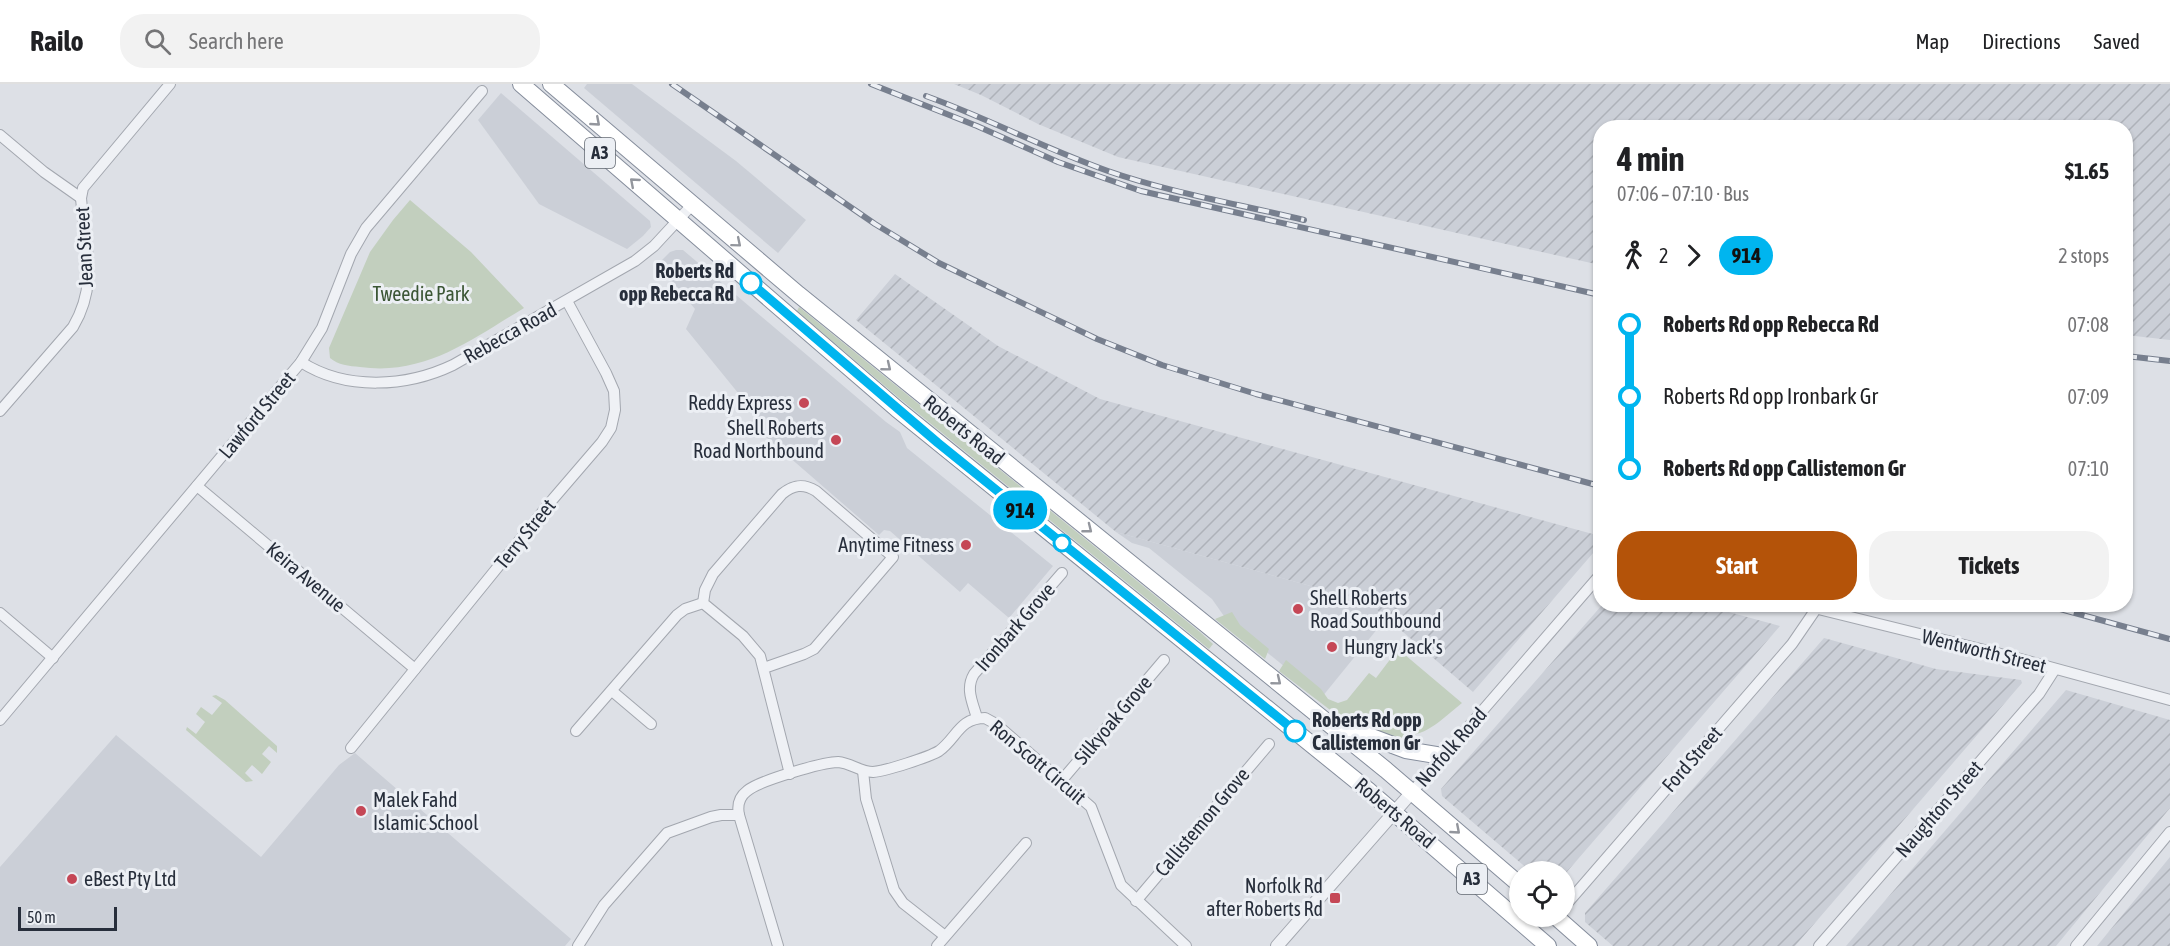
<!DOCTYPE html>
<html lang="en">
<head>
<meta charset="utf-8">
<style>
	body { margin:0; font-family:"Asap Condensed",sans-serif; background:#f2f2f2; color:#202124; height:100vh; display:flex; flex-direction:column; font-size:22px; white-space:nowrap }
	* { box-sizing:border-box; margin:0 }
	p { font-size:20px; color:#757577 }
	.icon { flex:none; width:33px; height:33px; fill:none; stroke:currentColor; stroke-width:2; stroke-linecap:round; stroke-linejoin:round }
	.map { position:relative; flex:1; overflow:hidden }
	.panel { position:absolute; left:1593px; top:36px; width:540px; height:492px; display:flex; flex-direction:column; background:#fff; border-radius:24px; box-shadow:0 2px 4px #0004 }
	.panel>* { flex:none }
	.badge { padding:0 12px; border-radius:20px; font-size:21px; line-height:39px }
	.fabs { position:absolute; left:1509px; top:777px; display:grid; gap:12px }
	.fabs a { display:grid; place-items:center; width:66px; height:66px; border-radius:50%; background:#fff; box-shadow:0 2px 4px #0004; font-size:30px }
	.scale { position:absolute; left:18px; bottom:15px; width:99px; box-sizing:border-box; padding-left:6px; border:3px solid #272e3b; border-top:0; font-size:16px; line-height:21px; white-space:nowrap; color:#272e3b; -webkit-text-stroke:4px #eceff4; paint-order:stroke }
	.map>.badge { position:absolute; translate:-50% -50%; box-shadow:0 0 0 3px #fff }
	.legs { display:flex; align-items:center; gap:9px; height:66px; padding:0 24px; font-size:20px }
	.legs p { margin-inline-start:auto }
	.summary { display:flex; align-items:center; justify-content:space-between; height:102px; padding:0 24px }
	h1 { font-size:33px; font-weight:700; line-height:45px }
	.button { display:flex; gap:12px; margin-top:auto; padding:12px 24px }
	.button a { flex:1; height:69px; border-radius:24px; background:#b45309; color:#fff; font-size:24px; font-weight:700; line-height:69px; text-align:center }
	.button a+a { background:#f2f2f2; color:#202124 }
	ul { padding:0 24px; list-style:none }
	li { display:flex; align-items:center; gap:21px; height:72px; font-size:22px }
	li i { display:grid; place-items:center; width:9px; height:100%; margin:0 8px; background:currentColor }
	li i::after { content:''; width:15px; height:15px; margin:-8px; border:4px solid; border-radius:50%; background:#fff }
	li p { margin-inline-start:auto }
	li:first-child i { background:linear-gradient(#0000 50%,currentColor 0) }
	li:last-child i { background:linear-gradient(currentColor 50%,#0000 0) }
	header { display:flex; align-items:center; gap:36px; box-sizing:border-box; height:84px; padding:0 30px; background:#fff; border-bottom:2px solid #e0e0e0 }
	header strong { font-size:28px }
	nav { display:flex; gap:33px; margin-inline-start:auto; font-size:21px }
	.search { width:420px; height:54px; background:#f2f2f2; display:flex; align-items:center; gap:15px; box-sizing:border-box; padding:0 21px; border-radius:24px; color:#757577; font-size:22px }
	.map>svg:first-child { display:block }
</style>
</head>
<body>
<header>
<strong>Railo</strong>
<div class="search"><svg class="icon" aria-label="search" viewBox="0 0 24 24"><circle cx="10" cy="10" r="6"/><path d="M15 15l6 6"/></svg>Search here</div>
<nav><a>Map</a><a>Directions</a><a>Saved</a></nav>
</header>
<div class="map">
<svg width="2170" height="862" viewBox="0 0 2170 862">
	<defs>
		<pattern id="industrial-furrows" width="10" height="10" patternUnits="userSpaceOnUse" patternTransform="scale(1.5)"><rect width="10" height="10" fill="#cbcfd7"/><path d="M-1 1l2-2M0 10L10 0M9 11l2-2" fill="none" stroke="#aeb2b9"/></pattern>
	</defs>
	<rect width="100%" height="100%" fill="#dde0e6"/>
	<!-- built -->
	<g fill="#cbcfd7">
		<path d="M587 0H632L736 77 806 136 778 169 584 4Z"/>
		<path d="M501 9 650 137 651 143 643 152 627 165 539 120 478 36Z"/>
		<path d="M676 166H683L886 338 900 348 907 364 1053 482 1009 534 968 499 960 508 890 447 884 446 879 451 750 339 756 331 686 245 695 225 658 180 670 168Z"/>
		<path d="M1116 448 1368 518 1387 533 1322 613 1226 535 1212 515 1149 464 1132 459Z"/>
		<path d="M116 651 261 773 339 681 355 669 571 855 565 862H0V783Z"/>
	</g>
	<!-- industrial -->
	<g fill="url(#industrial-furrows)">
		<path d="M954 0H2170V256L2126 251V44H1600V181L1118 73 1038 40 981 11Z"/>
		<path d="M895 190 998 262 1100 315 1600 452V461L1473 608 1368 518 1116 448 856 236Z"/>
		<path d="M1602 521H1703L1780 542 1565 790 1564 788 1530 787 1442 712 1441 705Z"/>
		<path d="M1824 554 1936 585 2021 596 2022 599 1795 862H1613L1585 838V829Z"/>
		<path d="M2066 606 2170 636V724L2056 862H1846Z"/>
		<path d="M2170 773V862H2097Z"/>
	</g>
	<!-- green -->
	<g fill="#c2cfbe">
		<path d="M410 116 471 168 524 224C471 256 425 292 360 283 349 282 338 281 330 274L329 264 370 168 393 136Z"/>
		<path d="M799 223 1200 548 1213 560 1209 565 899 314 797 227Z"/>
		<path d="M1232 528 1240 541 1269 565 1265 575 1215 535Z"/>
		<path d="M1398 565 1462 619C1444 633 1428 652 1403 652L1402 660 1342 635 1279 587 1286 576 1321 605 1328 615 1338 619 1347 616 1369 589 1376 594Z"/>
		<path d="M216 611 225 616 277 662V669L269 662 262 670 271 678 262 690 252 681 245 689 253 697 246 698 186 646 187 643 196 650 205 638 196 630 201 623 212 631 222 619 212 612Z"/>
	</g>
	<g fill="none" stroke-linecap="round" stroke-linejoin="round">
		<!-- minor casing -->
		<g stroke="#a3a7af" stroke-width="12">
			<g id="minor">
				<path d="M0 51 44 88 81 114"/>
				<path d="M301 278C346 307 407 303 453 281L635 177 654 162 692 121"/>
				<path d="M0 327 73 243C99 199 85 162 81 114L83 104 170 0"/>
				<path d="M197 402 415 585"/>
				<path d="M1798 520 2013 573 2170 616"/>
				<path d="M0 529 53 574"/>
				<path d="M764 584 804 570 814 565 893 473 816 407C803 399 793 401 782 410L713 490 705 506 703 519 743 552 760 572 790 690"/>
				<path d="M612 607 651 640"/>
				<path d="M977 634C973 619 965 605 974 590L1062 489"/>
				<path d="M0 636 301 278 322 244 351 170 366 144 482 7"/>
				<path d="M576 647 677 531 685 525 703 519"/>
				<path d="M351 664 553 415 602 358 611 344 615 326 614 307 606 289 567 217"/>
				<path d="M863 687 866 715 894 806 903 819 945 852"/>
				<path d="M1062 696 1164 576"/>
				<path d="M1412 708 1600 491"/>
				<path d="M1136 817 1269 660"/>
				<path d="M1564 823 1792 560 1816 525"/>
				<path d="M578 862 604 821 667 749 711 733 721 731H739"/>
				<path d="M778 862 739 731C737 721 739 713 747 707 758 697 823 678 838 678 851 679 860 688 873 688 886 687 929 673 939 667 957 654 959 634 985 634L996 640 1091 723 1121 801 1186 862"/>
				<path d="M937 862 1026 759"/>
				<path d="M1819 862 2039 610 2055 585"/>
				<path d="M2076 862 2170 748"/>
			</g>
		</g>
		<!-- tertiary casing -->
		<g stroke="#a3a7af" stroke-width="14">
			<path id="tertiary" d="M1277 862 1412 708"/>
		</g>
		<!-- trunk casing -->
		<g stroke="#858d9c" stroke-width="18">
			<g id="trunk">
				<path d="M521 0 897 325 1369 707 1548 862"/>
				<path d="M551 0 798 210 1386 686 1520 801"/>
				<path d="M1337 640 1406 666 1442 672"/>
				<path d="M1555 832 1589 862"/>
			</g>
		</g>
		<!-- minor -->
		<use href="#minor" stroke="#eff1f5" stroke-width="10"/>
		<!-- tertiary -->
		<use href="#tertiary" stroke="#eff1f5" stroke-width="12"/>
		<!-- trunk -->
		<use href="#trunk" stroke="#fff" stroke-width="16"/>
		<!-- rail casing -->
		<g stroke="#777f8e" stroke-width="6">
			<g id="rail">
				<path d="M672 0 875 140 939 179 1097 255 1162 281 1256 310 1600 402"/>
				<path d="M871 0 977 42 1058 78 1141 107 1600 211"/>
				<path d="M926 12C987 34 1046 65 1108 87 1171 109 1239 120 1304 136"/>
				<path d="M2126 272 2170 277"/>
				<path d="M2042 520 2170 555"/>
			</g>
		</g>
		<!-- rail -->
		<use href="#rail" stroke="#eceff4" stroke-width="4" stroke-dasharray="11" stroke-linecap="butt"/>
	</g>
	<!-- one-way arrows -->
	<defs><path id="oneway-chevron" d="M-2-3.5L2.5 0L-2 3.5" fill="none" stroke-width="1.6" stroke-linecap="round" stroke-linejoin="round" transform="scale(1.5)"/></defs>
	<g stroke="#93969d">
		<use href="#oneway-chevron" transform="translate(596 38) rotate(41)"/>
		<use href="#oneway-chevron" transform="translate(634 98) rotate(-139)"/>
		<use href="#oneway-chevron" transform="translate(737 159) rotate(40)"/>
		<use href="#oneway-chevron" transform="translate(887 283) rotate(39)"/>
		<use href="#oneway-chevron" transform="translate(1088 445) rotate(38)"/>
		<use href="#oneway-chevron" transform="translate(1277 597) rotate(39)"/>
		<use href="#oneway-chevron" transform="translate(1456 746) rotate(41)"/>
	</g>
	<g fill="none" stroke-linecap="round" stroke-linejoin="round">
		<!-- line-1 casing -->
		<g stroke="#fff" stroke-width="14">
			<path id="line-1" d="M751 199 938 359 1295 647"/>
		</g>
		<!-- line-1 -->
		<use href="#line-1" stroke="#00b5ef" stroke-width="9"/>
	</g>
	<!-- markers -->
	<g fill="#fff" stroke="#00b5ef" stroke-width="3">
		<circle cx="751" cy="199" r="10"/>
		<circle cx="1062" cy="459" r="8"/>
		<circle cx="1295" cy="647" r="10"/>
	</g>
	<g fill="#c54756" stroke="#eceff4" stroke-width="2">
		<circle cx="804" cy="319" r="6"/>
		<circle cx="836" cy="356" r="6"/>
		<circle cx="966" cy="461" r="6"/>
		<circle cx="1298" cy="525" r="6"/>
		<circle cx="1332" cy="563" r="6"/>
		<circle cx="361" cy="727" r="6"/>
		<circle cx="72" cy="795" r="6"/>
		<rect x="1329" y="808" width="12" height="12" rx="3"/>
	</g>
	<g text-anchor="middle" stroke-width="6" stroke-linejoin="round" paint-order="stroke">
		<!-- shield labels -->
		<g fill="#eceff4" stroke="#626872" stroke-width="1.5">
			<rect x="585" y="54" width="30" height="30" rx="4.5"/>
			<rect x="1457" y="780" width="30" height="30" rx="4.5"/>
		</g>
		<g font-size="18" font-weight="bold" fill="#272e3b">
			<text x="600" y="75">A3</text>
			<text x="1472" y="801">A3</text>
		</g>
		<!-- street labels -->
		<g font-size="20" fill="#272e3b" stroke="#eceff4">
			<text transform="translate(84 163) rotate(-93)" y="7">Jean Street</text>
			<text transform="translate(510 249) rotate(-29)" y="7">Rebecca Road</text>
			<text transform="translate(257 331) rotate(-50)" y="7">Lawford Street</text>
			<text transform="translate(964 346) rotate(39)" y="7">Roberts Road</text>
			<text transform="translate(525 450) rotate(-51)" y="7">Terry Street</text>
			<text transform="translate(306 493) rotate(40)" y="7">Keira Avenue</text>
			<text transform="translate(1015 543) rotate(-49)" y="7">Ironbark Grove</text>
			<text transform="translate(1984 567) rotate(14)" y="7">Wentworth Street</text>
			<text transform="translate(1113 636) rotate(-50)" y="7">Silkyoak Grove</text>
			<text transform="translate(1451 663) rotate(-49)" y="7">Norfolk Road</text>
			<text transform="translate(1692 675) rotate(-49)" y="7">Ford Street</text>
			<text transform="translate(1038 678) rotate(40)" y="7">Ron Scott Circuit</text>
			<text transform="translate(1939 725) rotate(-49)" y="7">Naughton Street</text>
			<text transform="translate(1395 729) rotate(40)" y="7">Roberts Road</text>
			<text transform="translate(1202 738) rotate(-50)" y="7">Callistemon Grove</text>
		</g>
		<!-- stop labels -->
		<g font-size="20" font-weight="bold" fill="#272e3b" stroke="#eceff4" text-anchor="end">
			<text x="734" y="194">Roberts Rd<tspan x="734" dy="23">opp Rebecca Rd</tspan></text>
			<text x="1312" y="643" text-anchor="start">Roberts Rd opp<tspan x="1312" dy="23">Callistemon Gr</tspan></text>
		</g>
		<!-- park labels -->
		<g font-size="20" fill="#3b5635" stroke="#eceff4">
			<text x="421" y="217">Tweedie Park</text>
		</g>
		<!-- poi labels -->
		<g font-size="20" fill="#272e3b" stroke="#eceff4" text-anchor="end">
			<text x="792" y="326">Reddy Express</text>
			<text x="824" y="351">Shell Roberts<tspan x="824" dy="23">Road Northbound</tspan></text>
			<text x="954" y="468">Anytime Fitness</text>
			<text x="1310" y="521" text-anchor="start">Shell Roberts<tspan x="1310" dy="23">Road Southbound</tspan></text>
			<text x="1344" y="570" text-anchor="start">Hungry Jack's</text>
			<text x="373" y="723" text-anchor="start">Malek Fahd<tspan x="373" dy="23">Islamic School</tspan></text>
			<text x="84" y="802" text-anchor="start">eBest Pty Ltd</text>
			<text x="1323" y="809">Norfolk Rd<tspan x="1323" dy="23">after Roberts Rd</tspan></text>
		</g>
	</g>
</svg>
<div class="fabs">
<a><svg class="icon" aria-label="locate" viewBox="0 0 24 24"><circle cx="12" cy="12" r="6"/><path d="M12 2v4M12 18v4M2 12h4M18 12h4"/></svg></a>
</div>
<div class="scale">50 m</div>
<b class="badge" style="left:1020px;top:426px;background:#00b5ef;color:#111">914</b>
<section class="panel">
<div class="summary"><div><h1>4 min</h1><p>07:06 – 07:10 · Bus</p></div><b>$1.65</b></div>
<div class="legs"><svg class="icon" aria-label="walk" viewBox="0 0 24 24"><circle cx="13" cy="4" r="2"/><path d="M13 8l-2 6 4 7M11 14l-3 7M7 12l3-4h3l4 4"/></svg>2<svg class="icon" aria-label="forward" viewBox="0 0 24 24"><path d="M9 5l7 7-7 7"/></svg><b class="badge" style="background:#00b5ef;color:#111">914</b><p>2 stops</p></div>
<ul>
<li><i style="color:#00b5ef"></i><b>Roberts Rd opp Rebecca Rd</b><p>07:08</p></li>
<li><i style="color:#00b5ef"></i><span>Roberts Rd opp Ironbark Gr</span><p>07:09</p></li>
<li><i style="color:#00b5ef"></i><b>Roberts Rd opp Callistemon Gr</b><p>07:10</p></li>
</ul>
<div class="button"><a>Start</a><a>Tickets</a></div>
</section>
</div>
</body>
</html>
